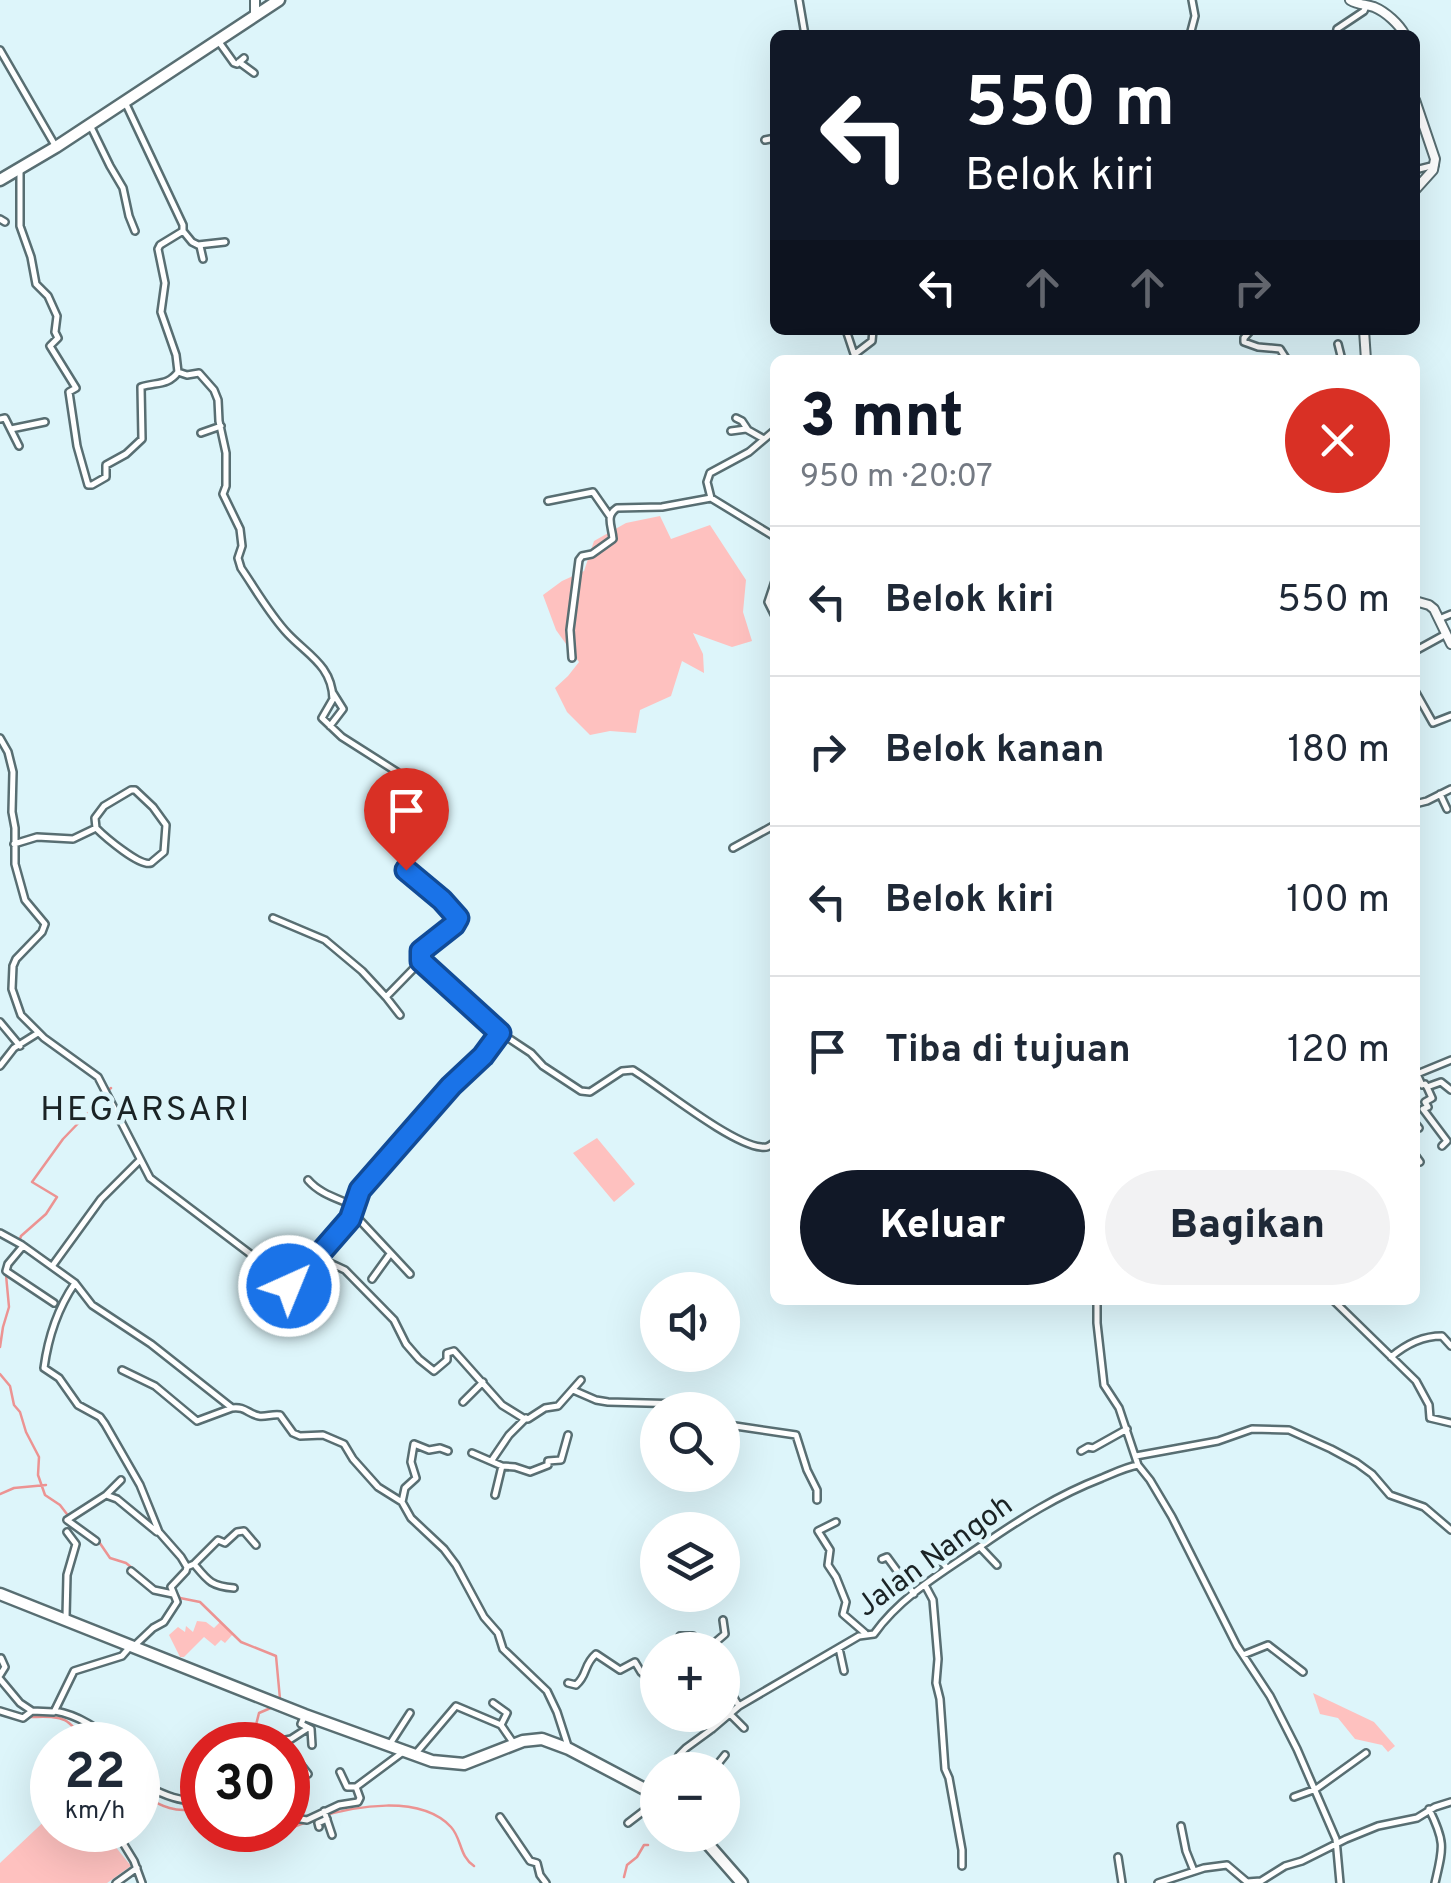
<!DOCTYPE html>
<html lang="id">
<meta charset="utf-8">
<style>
:root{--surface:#fff;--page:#f2f2f3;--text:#1f2937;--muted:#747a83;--line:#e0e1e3;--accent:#111827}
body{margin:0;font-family:Overpass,sans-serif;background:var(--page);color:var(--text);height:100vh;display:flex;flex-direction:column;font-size:38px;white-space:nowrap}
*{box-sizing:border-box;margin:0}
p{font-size:32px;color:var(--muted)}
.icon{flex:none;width:55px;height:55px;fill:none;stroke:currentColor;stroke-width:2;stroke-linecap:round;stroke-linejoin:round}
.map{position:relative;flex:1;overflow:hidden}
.details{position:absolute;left:770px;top:355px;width:650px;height:950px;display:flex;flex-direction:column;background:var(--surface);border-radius:15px;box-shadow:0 10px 40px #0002}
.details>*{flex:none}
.guide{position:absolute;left:770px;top:30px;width:650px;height:305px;border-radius:15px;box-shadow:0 10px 40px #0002;background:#111827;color:#fff;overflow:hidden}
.buttons{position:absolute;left:640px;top:1272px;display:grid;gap:20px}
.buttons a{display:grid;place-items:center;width:100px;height:100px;border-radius:50%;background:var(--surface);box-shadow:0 10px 40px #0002;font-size:50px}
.speed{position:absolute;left:30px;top:1722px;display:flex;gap:20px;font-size:50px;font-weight:700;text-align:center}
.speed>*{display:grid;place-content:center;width:130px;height:130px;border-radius:50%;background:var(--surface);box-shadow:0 10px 40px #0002;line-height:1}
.speed small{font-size:25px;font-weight:400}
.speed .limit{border:15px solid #d22;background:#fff;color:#111}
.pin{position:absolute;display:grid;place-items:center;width:85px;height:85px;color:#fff;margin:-102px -42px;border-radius:50% 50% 50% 0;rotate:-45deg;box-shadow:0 0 10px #0007}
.pin .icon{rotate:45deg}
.me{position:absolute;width:110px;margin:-55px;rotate:44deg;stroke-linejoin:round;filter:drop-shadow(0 0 8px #0008)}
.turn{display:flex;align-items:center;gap:35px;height:210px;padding:0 30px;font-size:45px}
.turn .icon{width:130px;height:130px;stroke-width:2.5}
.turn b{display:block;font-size:70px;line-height:85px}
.lanes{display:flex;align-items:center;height:95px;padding:0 30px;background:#0003;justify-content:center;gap:50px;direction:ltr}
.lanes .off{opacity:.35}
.round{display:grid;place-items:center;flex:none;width:105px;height:105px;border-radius:52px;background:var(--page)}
.summary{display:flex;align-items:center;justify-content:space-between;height:170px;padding:0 30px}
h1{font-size:60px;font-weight:800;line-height:75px;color:var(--accent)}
.action{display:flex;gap:20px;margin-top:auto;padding:20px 30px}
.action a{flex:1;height:115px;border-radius:60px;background:var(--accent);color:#fff;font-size:40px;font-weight:800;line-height:115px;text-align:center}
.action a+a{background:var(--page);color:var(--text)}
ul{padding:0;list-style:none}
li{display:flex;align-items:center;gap:30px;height:150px;padding:0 30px;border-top:2px solid var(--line)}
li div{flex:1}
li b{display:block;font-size:38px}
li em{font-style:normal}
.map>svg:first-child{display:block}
.green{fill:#fec1bf}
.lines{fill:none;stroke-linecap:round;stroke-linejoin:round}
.stream{stroke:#ec9392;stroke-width:2.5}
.minor-casing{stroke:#586e72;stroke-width:10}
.tertiary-casing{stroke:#586e72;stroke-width:12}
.primary-casing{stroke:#586e72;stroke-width:15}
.minor{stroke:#fff;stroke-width:5}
.tertiary{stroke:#fff;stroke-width:8}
.primary{stroke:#fff;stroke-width:10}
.route-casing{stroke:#114b97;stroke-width:25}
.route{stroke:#1a73e8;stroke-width:18}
.labels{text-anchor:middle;stroke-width:9;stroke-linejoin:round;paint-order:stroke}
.street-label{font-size:30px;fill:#1a2325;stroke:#ddf5fa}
.quarter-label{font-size:35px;letter-spacing:2.5px;fill:#1a2325;stroke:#ddf5fa}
</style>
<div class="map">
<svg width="1451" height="1883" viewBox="0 0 1451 1883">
<rect width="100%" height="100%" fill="#ddf5fa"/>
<path class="green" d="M660,516l11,23 39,-14 36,55 -3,32 9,29 -20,6 -39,-14 10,21 1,19 -22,-12 -11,35 -31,14 -4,23 -26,-2 -20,4 -23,-23 -12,-24 13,-12 11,-14 -23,-32 -13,-35 19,-14 22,-10 10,-30 32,-18z
M597,1138l38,46 -21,18 -41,-49z
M197,1621l9,1 8,6 6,-6 13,12 -8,9 -4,-3 -6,6 -11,-9 -20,20h-4l-11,-22 9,-8 7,5 1,-6 7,6z
M1313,1693l61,29 21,24 -7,6 -6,-7 -27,-6 -17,-21 -18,-4z
M52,1814v16h50l29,36 -24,17h-107v-20z"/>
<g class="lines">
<path class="stream" d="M19,1242l2,-6 25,-22 11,-17 -25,-15 31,-43 26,-27 11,-15 11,-9
M0,1347l3,-20 6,-20 -3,-32
M0,1374l10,12 4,19 6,7 6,20 13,25 -1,18 7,20 15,10 13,17 22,14 15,22 16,5 32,26
M0,1494l14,-6 32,-3
M166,1590l10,2 4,6 20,4 41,40 35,14 4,43
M26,1717c36,0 40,-4 61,28
M251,1745l8,-32 14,-6
M138,1793c23,13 38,22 64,14
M316,1818c38,-12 104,-24 135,9 11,12 8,29 23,39
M288,1829l16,-6
M257,1830l7,3 20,-3
M624,1877l3,-12 10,-8 7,-12h4"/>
<defs>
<path id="minor" d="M799,0l6,35
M1190,35l5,-19 -3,-16
M1336,35l1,-6 27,-18 2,-5
M219,42l15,21 3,1 7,-6
M0,50l56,97
M239,62l15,11
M125,102l58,123v6l-23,14 -2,4 7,34 -4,29 15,43 2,17 9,3 12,-2 15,17 4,10 1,21 7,32v33l-3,8 17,35 2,17 -4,12 3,10c15,22 29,47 47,66 20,21 44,32 45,65l-11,19 20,19 55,35 25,28 -20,19c0,15 -3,36 3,49 4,11 42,35 53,50l-4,7 -33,26v10l80,72 30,20 12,13 38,25 9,1 32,-21 11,-1c29,18 98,74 128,77 7,1 8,-1 14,-5
M90,125l20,41 13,22 6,28 6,15
M765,140l10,-2
M1415,170l20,-5
M20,171v55l11,31 5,27 12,12 9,20 -2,16 3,6 -8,8 26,42 -7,4 8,54 11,39h4l14,-8v-12l20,-11 16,-15 -1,-52c15,-5 27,-1 37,-15
M0,219l5,3
M183,231l9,11 6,3 27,-3
M200,246l3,13
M846,330l10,30
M1251,330l-7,8v4l14,5 22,2 7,11
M1338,344l4,16
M855,354l17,-13 1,-11
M736,418l6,3 6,9 16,9
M0,419l5,-1 14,28
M11,429l34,-7
M775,430l-26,22 -39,21 -3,9 4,16 64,39
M731,431l15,-2
M201,433l20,-7
M548,501l45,-9 16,23
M775,581l-7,21 7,14
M1439,619l12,-5
M1415,651l31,-17
M572,658l-2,-28 9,-70 3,-4 10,-2 21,-15c-1,-13 -8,-23 4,-31l45,-1 49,-9
M1415,691l18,32 18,-7
M330,726l13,-17 -10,-16
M0,738l8,14 5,20 -1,40 3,16v36l10,36 20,24 -3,8 -26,27 -3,7 -1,23 9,26 23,23 54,39 52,101 99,75 37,32 10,-4 54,-62 10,-29 91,-104 32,-30 18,-23
M1440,794l7,15
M1415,804l12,-3 24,-12
M14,844l23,-7 36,2 23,-11c9,9 44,39 55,35 1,-1 13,-11 13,-11l2,-27 -13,-18 -18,-17h-4l-27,16 -9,12 1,10
M733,848l42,-23
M273,918l52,22 37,31 24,26 35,-36
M386,997l14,18
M0,1022l20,24
M0,1066l14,-18 24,-15
M1417,1074l5,11 3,-1 2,3 14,-5 10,8
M1417,1074l34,-14
M1427,1087l5,11 -7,4 3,5 -5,2 24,32 -5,5
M1415,1123l4,5
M1415,1155l5,7
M308,1180c12,14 29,18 46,26
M354,1214l56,60
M0,1233l22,12 53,38
M23,1246l-15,18 -2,7 48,32
M317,1257l28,13 49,50 12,24 13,15 15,12 13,-11v-7l7,-2 48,54 21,13 5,1 17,-11 13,-2 23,-26
M53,1265l48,-66 39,-39
M372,1279l18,-25
M291,1284l22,20
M1097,1300v23l7,62 15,23 19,57 12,15 22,37 65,129 33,50 27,53 39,90 4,44
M1333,1300l83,81 13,24 1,13 21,5
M1391,1357c14,-12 32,-21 51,-21l9,10
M122,1370l33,16 42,35 35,-13
M573,1390l23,10 12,2 76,2 11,6
M463,1402l20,-20
M722,1424l74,11 11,35 10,20v10
M1081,1451l7,-4 5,1 34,-19
M472,1453l30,13 -7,29
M1136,1456l82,-15 34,-12 37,1 42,19 26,14 15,11 18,21 34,12 27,23
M492,1460l17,-25 17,-17
M502,1466l13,1 15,5 18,-7v-4l13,-1 7,-25
M106,1495l15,-15
M402,1502l3,-14 11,-10 -5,-16 3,-18 15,6 11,-2 8,3
M836,1522l-18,9 12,19 -2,15 8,12 10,25 -3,12 22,19
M96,1541l-29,-21 39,-25 11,4 40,33
M980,1547l17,18
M882,1559l5,-2 27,37
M934,1561l8,1 5,6
M194,1564c14,17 17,22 40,24
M187,1567l7,-3 24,-24 7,3 12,-11 7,-1 12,14
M131,1571l23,19 19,4
M925,1585l8,15 5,59 -2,24 4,16 5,70 4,9 13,72v16
M66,1617l1,-42 9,-31 -9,-12
M680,1636h13l8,11 10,-1 3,4
M711,1646l14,-12 -2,-14
M133,1647l20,-19 11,-6 13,-20 -6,-15 15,-16 1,-4 -6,-10 -22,-25 -19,-47 -35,-61 -5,-7 -22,-12 -19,-27 -15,-10c4,-30 14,-60 31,-85l17,22 59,39 81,64c13,-2 16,6 27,8 7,1 13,-2 21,-1l13,18 7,3 23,-1 21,9 9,15 25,28 24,15 9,16 33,31 12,16 28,52 14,16 5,16 44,42 10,21 11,34
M839,1648l5,23
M1243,1655l25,-10 35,27
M722,1666l6,22 11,18
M0,1675l5,-8 -4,-9
M0,1679l20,24 12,8
M568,1683l8,2c12,-10 7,-20 20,-31l24,16 15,-8 6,10 17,15
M493,1703l14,10 -6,12 13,19
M0,1711l23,7 9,-7 22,1 20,-41 48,-15 7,-8
M55,1711c23,4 45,18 61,34
M730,1714l14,14
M697,1715l15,14
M304,1717l-3,7 10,5 1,16
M281,1741l10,-2 17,-11
M286,1741l2,7 20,26
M390,1744l20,-31
M417,1752l39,-46 45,19
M672,1770l7,-15 7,-7 26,-19 27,-23 120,-70 15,-2c27,-38 69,-62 107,-88 39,-27 77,-51 121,-68 12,-5 24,-11 36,-13
M713,1770l12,-15
M138,1782c19,9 43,23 64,17
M356,1787l47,-35
M1294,1797l22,-8 50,-36
M1429,1809c17,34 14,39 6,74
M324,1811l8,24
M288,1817l19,3 32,-15 19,-3 2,-4 -4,-11h-9l-7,-15
M500,1817l30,44 7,2 3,12 6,8
M628,1823l30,-23
M1181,1826l5,25 8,20
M319,1827l-1,-4 9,-4
M115,1830l19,31 8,22
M1118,1857l4,26
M116,1883l21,-15
M1158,1883l46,-15 23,-3 20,17 14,-1 24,-15 17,-5 44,-22 32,-13 39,-8 18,-11 16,-5"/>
<path id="tertiary" d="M1350,0c8,5 15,4 24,7 12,5 25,17 31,28
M255,14v-14
M1415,100l20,59 -2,11 -18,20
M1364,330l2,30
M1415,601l14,4 5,4 17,35"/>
<path id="primary" d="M0,180l56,-33 223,-147
M0,1594l305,121 127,46 32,3 59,-23 19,-2 27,10 89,47
M700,1835l42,48"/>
</defs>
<use href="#minor" class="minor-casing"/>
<use href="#tertiary" class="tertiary-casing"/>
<use href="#primary" class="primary-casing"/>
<use href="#minor" class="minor"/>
<use href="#tertiary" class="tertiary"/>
<use href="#primary" class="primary"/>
</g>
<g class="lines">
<defs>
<path id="route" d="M289,1286l7,-5 54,-62 10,-29 91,-104 32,-30 17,-23 -79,-72v-10l33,-26 4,-7 -16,-18 -36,-30"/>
</defs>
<use href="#route" class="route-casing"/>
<use href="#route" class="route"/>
</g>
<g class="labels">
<g class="street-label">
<text transform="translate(934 1555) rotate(-36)" y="10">Jalan Nangoh</text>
</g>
<g class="quarter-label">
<text x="146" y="1120">HEGARSARI</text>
</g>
</g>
</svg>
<div class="buttons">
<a><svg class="icon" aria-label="sound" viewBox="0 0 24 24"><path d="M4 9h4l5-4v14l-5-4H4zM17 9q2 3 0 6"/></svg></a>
<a><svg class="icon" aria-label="search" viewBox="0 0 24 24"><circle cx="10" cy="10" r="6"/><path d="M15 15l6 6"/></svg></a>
<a><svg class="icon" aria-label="layers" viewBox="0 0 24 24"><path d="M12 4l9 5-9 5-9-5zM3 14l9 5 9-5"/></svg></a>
<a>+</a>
<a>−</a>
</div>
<div class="speed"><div>22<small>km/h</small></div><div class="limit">30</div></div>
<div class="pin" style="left:406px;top:870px;background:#d93025"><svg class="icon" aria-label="arrive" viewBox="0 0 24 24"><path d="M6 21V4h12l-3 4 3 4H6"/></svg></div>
<svg class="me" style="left:289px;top:1286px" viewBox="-20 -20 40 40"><circle r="17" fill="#1a73e8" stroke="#fff" stroke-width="3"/><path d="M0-11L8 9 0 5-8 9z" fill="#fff"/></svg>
<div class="guide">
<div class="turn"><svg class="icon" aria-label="left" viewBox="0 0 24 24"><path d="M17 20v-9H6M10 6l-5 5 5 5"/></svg><div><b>550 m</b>Belok kiri</div></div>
<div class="lanes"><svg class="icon" aria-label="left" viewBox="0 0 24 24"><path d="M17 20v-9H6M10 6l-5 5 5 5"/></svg><svg class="icon off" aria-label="ahead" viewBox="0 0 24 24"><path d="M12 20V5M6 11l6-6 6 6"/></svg><svg class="icon off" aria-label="ahead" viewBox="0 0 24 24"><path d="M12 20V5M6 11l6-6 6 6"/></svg><svg class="icon off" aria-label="right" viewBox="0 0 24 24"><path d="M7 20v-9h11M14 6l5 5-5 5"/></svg></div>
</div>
<section class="details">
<div class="summary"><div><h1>3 mnt</h1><p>950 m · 20:07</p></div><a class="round" style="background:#d93025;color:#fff"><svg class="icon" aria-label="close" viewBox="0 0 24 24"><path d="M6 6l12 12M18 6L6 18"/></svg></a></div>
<ul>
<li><svg class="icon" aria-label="left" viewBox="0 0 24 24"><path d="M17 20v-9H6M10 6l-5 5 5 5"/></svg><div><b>Belok kiri</b></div><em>550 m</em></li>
<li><svg class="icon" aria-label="right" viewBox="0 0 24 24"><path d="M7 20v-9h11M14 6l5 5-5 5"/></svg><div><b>Belok kanan</b></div><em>180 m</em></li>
<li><svg class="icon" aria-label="left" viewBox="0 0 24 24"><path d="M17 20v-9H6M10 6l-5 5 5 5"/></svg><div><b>Belok kiri</b></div><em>100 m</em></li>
<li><svg class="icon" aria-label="arrive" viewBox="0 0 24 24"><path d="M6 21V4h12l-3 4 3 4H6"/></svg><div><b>Tiba di tujuan</b></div><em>120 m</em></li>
</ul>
<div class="action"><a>Keluar</a><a>Bagikan</a></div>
</section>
</div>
